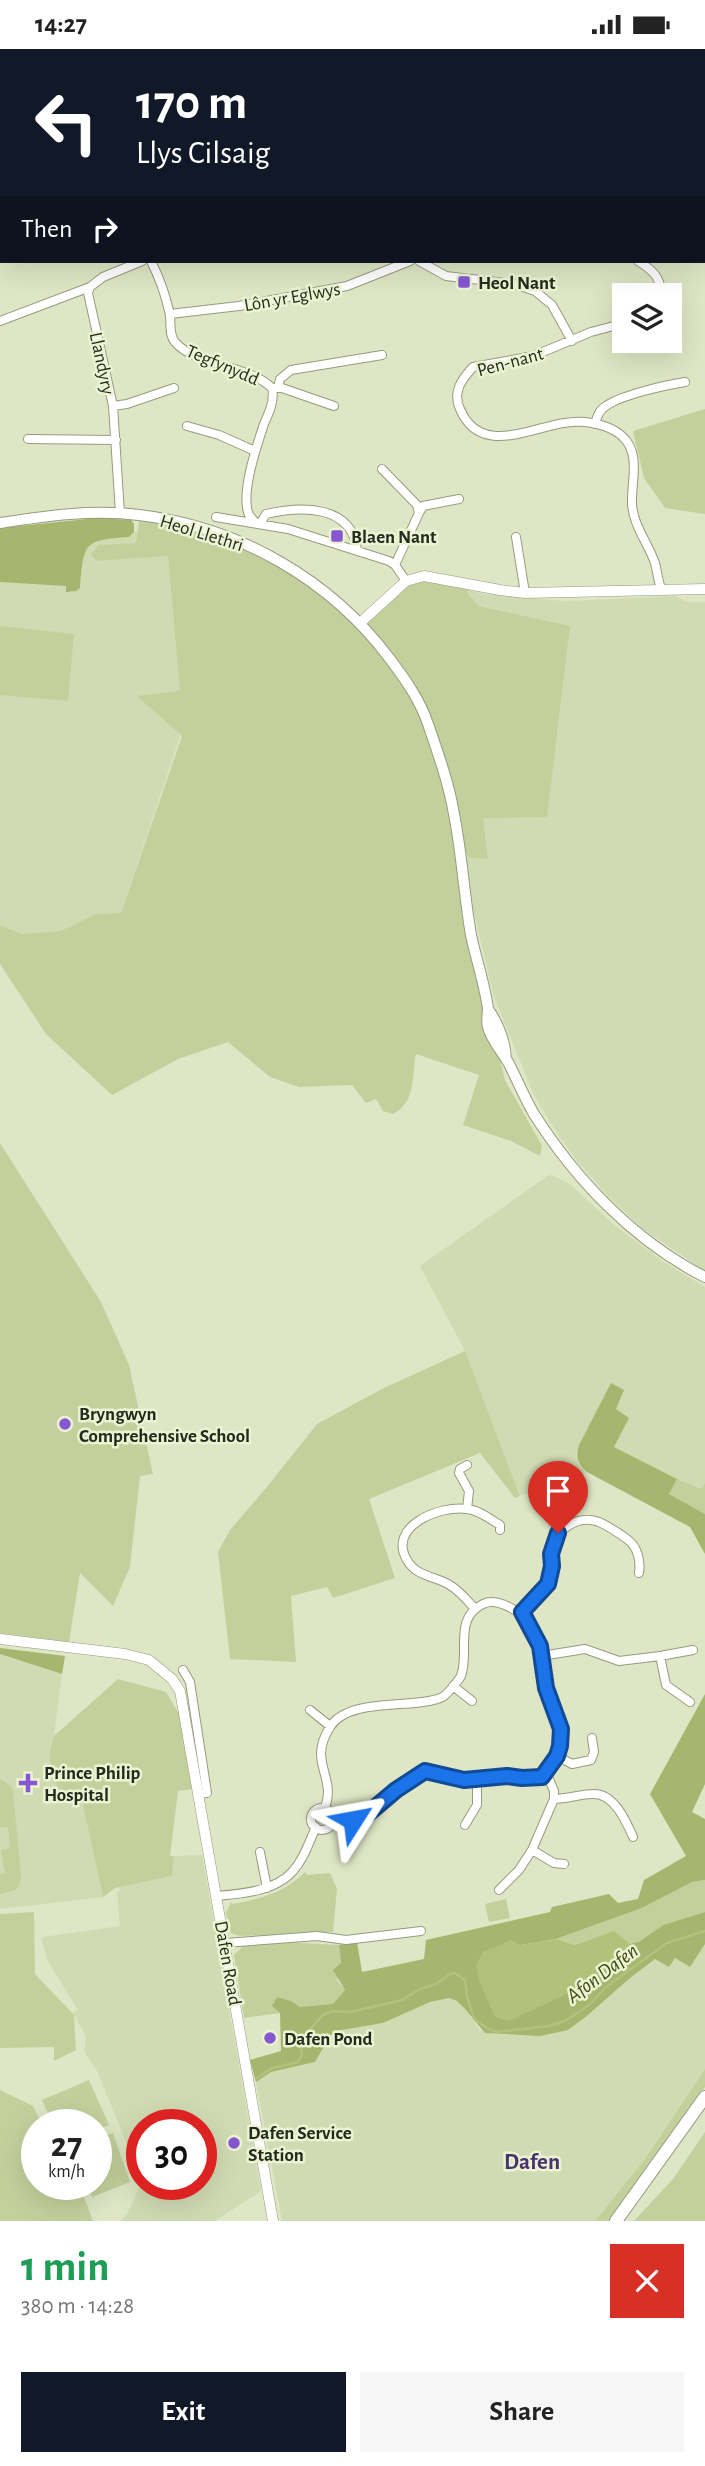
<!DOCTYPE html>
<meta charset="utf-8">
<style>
:root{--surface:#fff;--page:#f6f6f6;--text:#222;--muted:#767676;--accent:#111827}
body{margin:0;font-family:"Alegreya Sans",sans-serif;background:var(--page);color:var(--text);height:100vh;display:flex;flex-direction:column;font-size:26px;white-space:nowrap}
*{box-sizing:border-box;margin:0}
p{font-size:23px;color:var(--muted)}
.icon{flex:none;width:38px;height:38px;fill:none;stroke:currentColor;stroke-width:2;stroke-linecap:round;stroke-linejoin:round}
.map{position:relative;height:2172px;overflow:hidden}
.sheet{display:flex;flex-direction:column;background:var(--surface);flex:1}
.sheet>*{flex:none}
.top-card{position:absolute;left:0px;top:0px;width:705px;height:214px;box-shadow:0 7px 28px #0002;background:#111827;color:#fff;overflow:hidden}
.tools{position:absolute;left:612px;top:234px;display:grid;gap:14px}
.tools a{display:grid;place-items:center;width:70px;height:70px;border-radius:0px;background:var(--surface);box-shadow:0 7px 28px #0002;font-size:35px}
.speed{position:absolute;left:21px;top:2060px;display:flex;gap:14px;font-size:35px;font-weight:700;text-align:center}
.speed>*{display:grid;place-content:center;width:91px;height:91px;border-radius:50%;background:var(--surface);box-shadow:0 7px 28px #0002;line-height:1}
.speed small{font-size:18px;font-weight:400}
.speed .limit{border:10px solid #d22;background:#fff;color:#111}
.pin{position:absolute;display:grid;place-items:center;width:60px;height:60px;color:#fff;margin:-72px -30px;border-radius:50% 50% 50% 0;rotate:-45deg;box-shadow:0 0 7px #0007}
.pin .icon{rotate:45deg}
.me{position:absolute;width:77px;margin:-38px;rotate:56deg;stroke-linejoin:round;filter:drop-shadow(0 0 5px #0008)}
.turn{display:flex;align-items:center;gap:24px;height:147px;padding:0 21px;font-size:32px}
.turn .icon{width:91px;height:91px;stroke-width:2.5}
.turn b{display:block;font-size:49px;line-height:60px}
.then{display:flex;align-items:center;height:66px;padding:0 21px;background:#0003;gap:14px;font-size:26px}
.round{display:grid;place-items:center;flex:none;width:74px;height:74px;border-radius:0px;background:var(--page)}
.overview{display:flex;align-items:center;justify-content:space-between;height:119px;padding:0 21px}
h1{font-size:42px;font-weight:600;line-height:52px;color:#1e9e55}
.cta{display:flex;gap:14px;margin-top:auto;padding:14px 21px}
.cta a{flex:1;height:80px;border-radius:0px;background:var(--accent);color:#fff;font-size:28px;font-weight:600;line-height:80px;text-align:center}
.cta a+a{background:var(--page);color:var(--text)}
.status{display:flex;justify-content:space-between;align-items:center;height:49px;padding:0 35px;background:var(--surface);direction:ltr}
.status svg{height:19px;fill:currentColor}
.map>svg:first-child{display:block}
.built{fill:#d1dbb3;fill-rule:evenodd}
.green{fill:#c4d09c}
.forest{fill:#a7b66e}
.water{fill:#b3c27a}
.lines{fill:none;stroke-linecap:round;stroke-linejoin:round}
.stream{stroke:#b3c27a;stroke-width:2.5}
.minor-casing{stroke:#959c7e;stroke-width:10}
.tertiary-casing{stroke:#959c7e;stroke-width:11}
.secondary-casing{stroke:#959c7e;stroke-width:12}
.trunk-casing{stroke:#959c7e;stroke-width:14}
.minor{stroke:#fff;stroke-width:8}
.tertiary{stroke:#fff;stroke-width:10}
.secondary{stroke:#fff;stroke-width:10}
.trunk{stroke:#fff;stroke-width:12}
.route-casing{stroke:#114b97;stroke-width:18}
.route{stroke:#1a73e8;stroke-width:12}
.poi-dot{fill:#8657d1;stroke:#ebf3d2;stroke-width:2.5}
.labels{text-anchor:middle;stroke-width:5;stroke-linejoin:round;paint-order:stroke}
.poi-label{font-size:19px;font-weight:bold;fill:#26291d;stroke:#ebf3d2;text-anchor:start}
.street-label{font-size:19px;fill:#26291d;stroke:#ebf3d2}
.water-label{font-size:21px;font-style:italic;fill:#404913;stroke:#ebf3d2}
.quarter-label{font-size:23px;font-weight:bold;fill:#49336f;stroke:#ebf3d2}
</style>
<div class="status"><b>14:27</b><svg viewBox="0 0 49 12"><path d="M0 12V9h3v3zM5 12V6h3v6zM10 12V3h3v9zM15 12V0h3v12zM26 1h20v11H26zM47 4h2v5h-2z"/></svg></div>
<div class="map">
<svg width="705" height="2172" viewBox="0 0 705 2172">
<rect width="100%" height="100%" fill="#dee6c5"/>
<path class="built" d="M66,472h19l49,10 36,5 22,165 -86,256 -93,-26 -13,-6v-395z
M448,536l37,9 80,7 111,-5 11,6h18v669l-62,-42 -32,-30 -34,-38 -24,-34 -19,-32 -40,-98 -21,-87 -15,-112z
M552,1126l18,9 44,41 50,37 41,25v227l-29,-35 -62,-32 -35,-2 -3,10 3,8 8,9 -67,24 -55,-145 -45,-85 127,-90z
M0,1605l62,20 -8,62 -4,10 4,30 26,16 23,105 -103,12z
M202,1806l59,336 -46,30h-95l7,-7 14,-30 -3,-13 -41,-100 -13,-20 2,-14 -13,-25 5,-2 -31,-50 -5,-19 1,-4 77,-11 -3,-34 3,-1 -1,-4 53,-11 2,-20zM142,2076h59v59h-59z
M705,1895v125l-60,90 -50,62h-313l-26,-139 15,-10 44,-10 15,-27 6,-4 47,-8 47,-21 19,-4 8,3 8,8 15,21h87l21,-15 42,-37 25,-19 20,-1 15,9z"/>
<path class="green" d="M705,360v105l-40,-6 -21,-30 -11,-47z
M140,466l43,7 101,41 76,60 46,-42 18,-5 43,8 1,10 10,12 92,20 -23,191 -64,1 5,41 -19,-2 -5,-7 -7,-29 31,188 17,71 37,66 -2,10 -29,-15 -48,-16 16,-50 -63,-21c-5,23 1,47 -23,60l-10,-3 -7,-12 -10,4 -14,-18 -53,2 -29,-10 -42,-35 -50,17 -66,36 -66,-61 -46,-70v-39l22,9 39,-3 35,-17 25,-1 61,-177 -45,-40 43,-5 -12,-135 -72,5 -5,-7 8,-9 37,-2z
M0,577l74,8 -6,67 -68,-6z
M0,1094l101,159 28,63 24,109 -13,2 -10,91 -17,39 -33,-33 -11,69 -69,-9z
M465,1302l55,145 -5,2 -35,-45 -111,46 26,79 -62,20 -6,-11 -36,9 5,66 -66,-3 -12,-107 12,-22 36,-42 51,-64 67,-36z
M677,1430l24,10 4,-6v31l-36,-20z
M118,1630l48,13 13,22 13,75 -14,2 -8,65h4l-2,20 -57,12 -12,9 -23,-105 -21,-1c-7,-20 -14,-33 -5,-55z
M0,1730l11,7 2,5 8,83 -1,9 -4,7 -16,4v-20l5,-1 -4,-23 9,-2 -2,-21 -8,1z
M305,1823l2,3 23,-2 7,16 -4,43 -93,4 -9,-3 -5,-20 5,-11 1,2c29,-5 52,-11 73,-32z
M705,1831v32l-42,13 -24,18 -9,1 -16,-12 -39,13 -19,-6 86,-31 50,-26z
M506,1850l4,19 -21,4 -4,-18z
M34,1863l1,62 39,41 2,35 -22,11v-14l-54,1v-134z
M281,1893l58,3 2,18 -4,17 8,10 -11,14 -34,3 -9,-6 -11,12 -36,5 -10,-63 10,-10z
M705,2020v18l-96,134h-14l50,-62z
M89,2031l20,45 -13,5v-5l-43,-1 -11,-24z
M0,2041l33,16 9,18 -5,1v59h42l14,37h-93z
M705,2083v89h-71l39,-42z
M113,2084l17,49 -38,15 -5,-13h9v-46z"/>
<path class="forest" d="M97,469l34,2 3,4v8l-5,5c-46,3 -45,6 -49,51l-4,3 -10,1v-6l-66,-4v-54z
M611,1334l13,7 -8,19 13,9 -15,29 63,32 -8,15 36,20v40l-15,-27 -103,-55c-9,-9 -12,-14 -8,-27z
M0,1599l65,8 -3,18 -62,-20z
M705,1645v90l-13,28 13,7v61l-13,2 -50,26 -86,31 -35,6 67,39 42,-40 9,-2 24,-17 42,-13v32l-15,23 -15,-9 -6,9 -14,-8 -25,19 -42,37 -20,15 -28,6 -55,-3 -20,-24 -8,-8 -8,-3 -19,4 -47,21 -47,8 -6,5 -15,26 -44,10 -15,10 -6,-22 31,-9 -1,-38 -8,-7 5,-9 14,4 9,6 33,-3 12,-14 -12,-20 8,-7 -2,-18 18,-3 5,30 62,-13 2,-19 124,-28 2,-5 57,-13 9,9 20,-4 6,-19 42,-24 -36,-62z"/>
<path class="water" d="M614,1882l16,13 -42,40 -79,37 -14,-4 -16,-37 -3,-15 7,-13 28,-12 10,5 35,-6 19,6z"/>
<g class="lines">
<path class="stream" d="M465,1931l2,16 7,23 13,9 10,4 52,-6 16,-5 24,-16 17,-18 61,-44 38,-12
M257,2029l15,-10 26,-6 4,-7 -1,-6 3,-13 19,-21 9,-4 18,1 52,-12 18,-11 16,-5 14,-10 5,-1 10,7"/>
<defs>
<path id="minor" d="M271,0l1,2
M14,2l3,-2
M476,2l1,-2
M613,2l1,-2
M687,2v-2
M0,17l2,-2
M0,107h2
M0,196l2,-1
M151,212c8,16 14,32 18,50 3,11 -1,23 6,31 20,24 74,23 97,46 3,12 -3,25 -8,36 -7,21 -24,70 -15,91 1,1 6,7 7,8
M419,212l27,15 68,8 21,7 17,14 20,36
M638,212c13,8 25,17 22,35
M170,265l69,-8 108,-20 63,-25
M0,272l90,-34
M625,274l-34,9 -58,24 -60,11c-11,12 -21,25 -13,42 23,55 85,8 125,13 13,1 29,6 38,15 18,17 8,45 9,67 1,21 16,39 23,59 2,8 3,17 6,26
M274,339h8l52,18
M278,339l2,-9 11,-9 91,-15
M113,357l14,-2 47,-16
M595,375c2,-7 4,-14 11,-18 15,-11 60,-21 79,-24
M187,377l32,9 36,16
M28,390l88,1
M382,420l35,36 2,8 -24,52
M120,464l-7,-107 -25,-113 2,-6 13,-10 39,-16
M419,464l4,-7 36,-7
M216,468l72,12 101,32 6,4 11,16
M260,475l6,-10c34,-8 86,-10 91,36
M516,488l9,56
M467,1460l2,-18 -10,-18 1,-4 7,-4
M475,1560c-8,-9 -16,-19 -27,-25 -15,-8 -32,-8 -41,-24 -20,-34 33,-55 60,-51 12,1 23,10 33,16v5
M522,1563c8,-8 20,-17 26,-28 6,-10 2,-21 3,-31 2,-23 27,-39 48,-31 7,3 21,12 28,17 10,7 14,21 12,34
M541,1607l44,-7 34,12 41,-5 6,29 24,17
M660,1607l33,-6
M183,1621l7,12 17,111 -8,1
M453,1637l19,15
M310,1661l20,16
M557,1707l15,8 19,-4 3,-8 -2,-14
M554,1750l-22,51 22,13 10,1
M325,1759c12,-32 -18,-45 5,-81 17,-27 71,-20 99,-26 5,-1 11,-2 15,-5 5,-4 14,-15 17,-20 9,-24 -8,-58 22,-72 8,-4 18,-1 26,3 34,15 29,51 37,82 5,19 17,35 14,56 -1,12 -11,22 -17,32
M311 1770a11 11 0 1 1 22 0a11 11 0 1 1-22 0Z
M333,1770c28,8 43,-15 63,-29 9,-7 19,-13 29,-19l39,9 43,-4 42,3 5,12v8c14,0 26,-5 39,-5 21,-1 33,27 40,43
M465,1776l12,-20v-25
M260,1803l7,36
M499,1841l20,-20 13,-20
M217,1847c25,-2 59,-5 76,-25 11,-12 16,-29 23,-44
M225,1894l92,-7 29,4 75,-9"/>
<path id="tertiary" d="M360,574l46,-42 18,-5 76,14 25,3 180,-4
M0,1590l125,15 24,6 23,19 8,12 93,530"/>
<path id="secondary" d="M0,474c45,-7 93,-14 139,-8 100,12 191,64 251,144 15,20 30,41 38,65 10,29 21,60 26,90 8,40 10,81 17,121 5,24 14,50 17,74 0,6 -2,12 0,18 3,13 13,23 20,35 9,17 16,35 26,52 42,66 100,127 171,163
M488,960c11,16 17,31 18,50"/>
<path id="trunk" d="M616,2172l89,-124"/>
</defs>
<use href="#minor" class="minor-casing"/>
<use href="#tertiary" class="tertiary-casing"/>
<use href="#secondary" class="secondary-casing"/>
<use href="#trunk" class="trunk-casing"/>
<use href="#minor" class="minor"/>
<use href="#tertiary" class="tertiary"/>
<use href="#secondary" class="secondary"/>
<use href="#trunk" class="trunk"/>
</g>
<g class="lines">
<defs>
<path id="route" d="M353,1771l11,-3 32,-27 29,-19 39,9 43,-4 15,2 20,-1 15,-21 3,-10 1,-17 -15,-41 -6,-42 -18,-34 26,-28 4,-18 -1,-12 7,-21"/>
</defs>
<use href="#route" class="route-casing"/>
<use href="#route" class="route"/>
</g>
<g class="poi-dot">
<rect x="457" y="226" width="14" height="14" rx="3.5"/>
<rect x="330" y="480" width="14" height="14" rx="3.5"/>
<circle cx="65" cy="1375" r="7"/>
<path d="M24.5 1723.5h7v7h7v7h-7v7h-7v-7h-7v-7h7z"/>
<circle cx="270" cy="1989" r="7"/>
<circle cx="234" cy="2094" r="7"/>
</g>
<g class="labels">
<g class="poi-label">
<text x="478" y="240">Heol Nant</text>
<text x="351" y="494">Blaen Nant</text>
<text x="79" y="1371">Bryngwyn<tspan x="79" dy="22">Comprehensive School</tspan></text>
<text x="44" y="1730">Prince Philip<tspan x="44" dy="22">Hospital</tspan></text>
<text x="284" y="1996">Dafen Pond</text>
<text x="248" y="2090">Dafen Service<tspan x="248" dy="22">Station</tspan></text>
</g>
<g class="street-label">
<text transform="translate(292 247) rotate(-10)" y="7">Lôn yr Eglwys</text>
<text transform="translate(510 312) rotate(-15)" y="7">Pen-nant</text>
<text transform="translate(103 314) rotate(78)" y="7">Llandyry</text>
<text transform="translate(223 315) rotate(23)" y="7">Tegfynydd</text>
<text transform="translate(202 483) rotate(17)" y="7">Heol Llethri</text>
<text transform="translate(229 1914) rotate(80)" y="7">Dafen Road</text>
</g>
<g class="water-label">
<text transform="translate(602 1924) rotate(-37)" y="7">Afon Dafen</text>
</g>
<g class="quarter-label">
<text x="532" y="2120">Dafen</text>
</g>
</g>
</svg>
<div class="tools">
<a><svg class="icon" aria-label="layers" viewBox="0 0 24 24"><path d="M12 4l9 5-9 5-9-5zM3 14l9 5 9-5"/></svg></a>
</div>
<div class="speed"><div>27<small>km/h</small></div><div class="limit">30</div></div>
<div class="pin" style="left:558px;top:1484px;background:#d93025"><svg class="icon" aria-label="arrive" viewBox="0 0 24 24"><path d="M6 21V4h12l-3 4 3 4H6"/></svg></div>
<svg class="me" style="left:353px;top:1771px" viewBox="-20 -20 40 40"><path d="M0-17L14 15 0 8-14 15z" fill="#1a73e8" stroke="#fff" stroke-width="4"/></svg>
<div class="top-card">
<div class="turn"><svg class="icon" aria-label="left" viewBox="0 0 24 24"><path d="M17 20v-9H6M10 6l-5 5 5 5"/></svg><div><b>170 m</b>Llys Cilsaig</div></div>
<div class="then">Then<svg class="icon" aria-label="right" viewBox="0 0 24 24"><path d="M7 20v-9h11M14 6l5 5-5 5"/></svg></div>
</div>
</div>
<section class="sheet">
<div class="overview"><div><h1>1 min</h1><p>380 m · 14:28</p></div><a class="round" style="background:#d93025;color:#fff"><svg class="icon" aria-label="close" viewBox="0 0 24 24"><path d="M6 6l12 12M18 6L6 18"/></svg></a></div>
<div class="cta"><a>Exit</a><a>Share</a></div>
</section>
